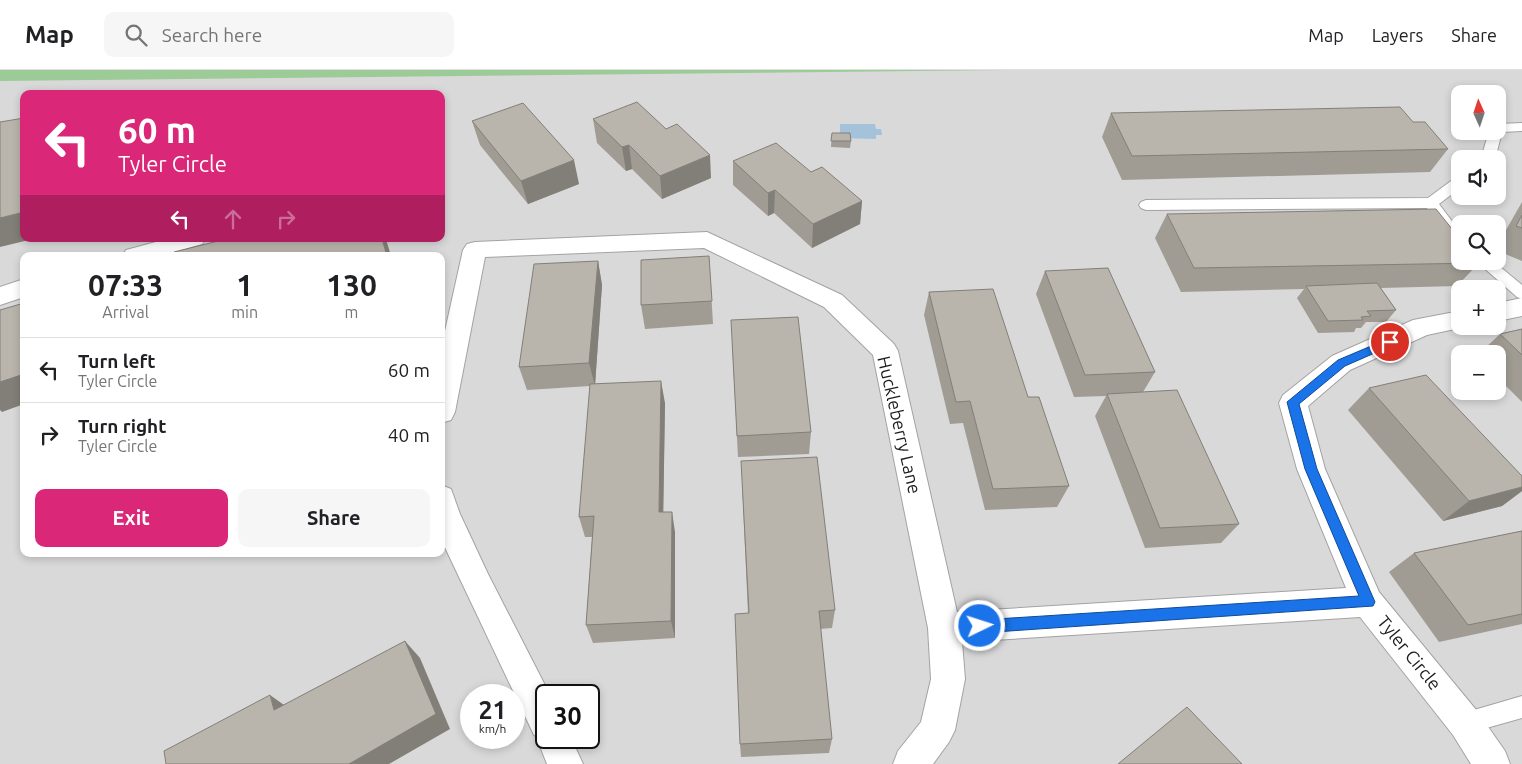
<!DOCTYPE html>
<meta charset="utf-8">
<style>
:root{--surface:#fff;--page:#f6f6f6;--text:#202124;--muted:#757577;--line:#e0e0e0;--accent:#db2777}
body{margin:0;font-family:Ubuntu,sans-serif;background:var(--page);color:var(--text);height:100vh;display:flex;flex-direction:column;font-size:19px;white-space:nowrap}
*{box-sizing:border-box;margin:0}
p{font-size:16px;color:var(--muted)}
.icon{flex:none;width:28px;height:28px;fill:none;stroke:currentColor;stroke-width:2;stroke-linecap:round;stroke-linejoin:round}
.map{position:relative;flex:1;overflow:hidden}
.side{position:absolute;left:20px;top:182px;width:425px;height:305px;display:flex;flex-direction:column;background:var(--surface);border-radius:10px;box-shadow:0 2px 8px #0003}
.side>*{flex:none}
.hud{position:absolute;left:20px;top:20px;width:425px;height:152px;border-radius:10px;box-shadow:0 2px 8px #0003;background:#db2777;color:#fff;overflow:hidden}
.needle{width:32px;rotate:357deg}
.buttons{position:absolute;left:1451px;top:15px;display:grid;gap:10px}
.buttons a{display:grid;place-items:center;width:55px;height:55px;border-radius:10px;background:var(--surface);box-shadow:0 2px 8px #0003;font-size:25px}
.speed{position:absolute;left:460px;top:614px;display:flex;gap:10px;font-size:25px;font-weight:700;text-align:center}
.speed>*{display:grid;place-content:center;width:65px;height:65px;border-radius:50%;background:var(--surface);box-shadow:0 2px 8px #0003;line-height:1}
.speed small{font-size:12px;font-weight:400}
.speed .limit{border:2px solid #111;border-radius:8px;background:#fff;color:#111}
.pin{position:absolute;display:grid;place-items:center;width:42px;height:42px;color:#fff;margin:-21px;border:2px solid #fff;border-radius:50%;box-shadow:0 1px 5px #0007}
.me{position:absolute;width:55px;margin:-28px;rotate:86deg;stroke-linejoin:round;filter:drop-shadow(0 0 4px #0008)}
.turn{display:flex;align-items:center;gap:18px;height:105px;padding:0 15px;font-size:22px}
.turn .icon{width:65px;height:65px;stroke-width:2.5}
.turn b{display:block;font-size:35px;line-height:42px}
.lanes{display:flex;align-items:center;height:48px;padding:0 15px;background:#0003;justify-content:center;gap:25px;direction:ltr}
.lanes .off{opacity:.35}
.eta{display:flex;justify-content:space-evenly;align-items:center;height:85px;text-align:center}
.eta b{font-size:30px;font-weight:700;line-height:35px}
.button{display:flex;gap:10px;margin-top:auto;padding:10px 15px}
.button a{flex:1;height:58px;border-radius:10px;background:var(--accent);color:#fff;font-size:20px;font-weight:700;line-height:58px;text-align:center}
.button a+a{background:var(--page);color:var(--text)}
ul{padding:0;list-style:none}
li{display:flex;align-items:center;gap:15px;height:65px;padding:0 15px;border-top:1px solid var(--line)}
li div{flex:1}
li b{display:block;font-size:19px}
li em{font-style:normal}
header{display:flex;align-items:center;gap:30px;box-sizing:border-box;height:70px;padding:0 25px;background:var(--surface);border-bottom:1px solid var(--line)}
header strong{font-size:24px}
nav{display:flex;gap:28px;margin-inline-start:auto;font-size:18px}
.search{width:350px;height:45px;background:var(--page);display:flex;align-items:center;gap:12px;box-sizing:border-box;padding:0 18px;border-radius:10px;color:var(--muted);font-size:19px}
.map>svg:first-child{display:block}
.residential{fill:#dad9d9;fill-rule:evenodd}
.forest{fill:#9ccb98}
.water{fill:#a4c2da}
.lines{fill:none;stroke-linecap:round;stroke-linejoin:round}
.service-casing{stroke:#a3a3a3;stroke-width:2}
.minor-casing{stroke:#a3a3a3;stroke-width:2}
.service{fill:#fff;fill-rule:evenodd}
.minor{fill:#fff;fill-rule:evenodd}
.wall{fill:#a09c94}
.shaded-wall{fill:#827f78}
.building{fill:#bab5ac;stroke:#827f78}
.route{fill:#1a73e8;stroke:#114b97}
.labels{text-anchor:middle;stroke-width:4;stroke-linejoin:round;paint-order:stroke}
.street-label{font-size:18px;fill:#1c1c1c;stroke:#fff}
</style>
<header>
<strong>Map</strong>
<div class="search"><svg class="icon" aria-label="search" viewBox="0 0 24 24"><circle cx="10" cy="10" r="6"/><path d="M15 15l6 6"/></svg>Search here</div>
<nav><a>Map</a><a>Layers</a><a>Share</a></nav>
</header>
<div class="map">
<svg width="1522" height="694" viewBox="0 0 1522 694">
<rect width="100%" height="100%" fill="#edece2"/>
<path class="residential" d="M0,0h1522v694h-1522zM24,24h417v145h-417zM1460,24h38v37h-38zM1460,89h38v37h-38zM1460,154h38v37h-38zM24,186h417v298h-417zM1460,219h38v37h-38zM1460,284h38v37h-38zM471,625h43v43h-43zM546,625h43v43h-43z"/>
<path class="forest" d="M0,0h1006l-1006,11z"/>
<path class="water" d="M840,54h35l1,5h5l1,6h-6v4l-36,-1z"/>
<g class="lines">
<defs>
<path id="service" d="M1522,53v8l-20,1 -7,27h-14l8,-28h9v-7z
M1460,107v11l-21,16 21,28v15l-5,-1 -28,-38 -281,2 -5,-2 -2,-3 2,-3 5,-2 282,-2 27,-20z
M1476,191h17l29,24v14l-5,-2z
M1522,626v22l-57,16 -8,-3 -3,-8 3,-8z"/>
<path id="minor" d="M707,162l135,63 52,49 4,7 59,261 389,-24 -49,-119 -18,-66 4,-8 49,-39 81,-36 47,-9v15h9l-42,9 -77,35 -42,36 17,63 54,123 98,119 28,40 5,13h-39l-18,-29 -93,-118 -398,25 3,37 -10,51 -6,12 -16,22h-40l5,-13 23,-29 10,-43 -3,-51 -55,-273 -49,-48 -120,-59 -219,9 -30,155 -4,8 -10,3v-74l22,-99 4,-6 8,-2z
M167,169h39l-4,5 -41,12h-39l4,-6z
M24,209v18l-24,8v-18z
M1522,228v18l-24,5v-18z
M441,415l10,4 9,25 28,60 62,121h-4v43h25l12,26h-36l-11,-28 -2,-1 -93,-196z"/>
</defs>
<use href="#service" class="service-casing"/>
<use href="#minor" class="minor-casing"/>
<use href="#service" class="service"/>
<use href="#minor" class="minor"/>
</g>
<path class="wall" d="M1111,43l302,9 35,27 -18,23 -308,8 -20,-43z
M593,49l118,59 -49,21 -30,-30 -6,2 -29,-28z
M472,51l107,63 -51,20 -48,-59z
M832,63l19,8 -1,7 -19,-1z
M733,91l78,11 51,29 -2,23 -48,24 -38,-35 -6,3 -35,-31z
M1522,132v59l-24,-10v-7z
M1167,144l312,49 -22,23 -76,2 15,22 -10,12h-20l-5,6h-5l-2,4 -36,1 -21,-35 7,-9 -123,3 -26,-54z
M709,186l4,68 -68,5 -4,-24z
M598,191l4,24 -7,99 70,19 -2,109 12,20v106l-82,5 -7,-18 6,-88h-7l-6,-20 11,-131 -63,4 -8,-23z
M1045,201l110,101 -12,20 96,132 -18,19 -76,5 -50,-132 11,-20 -32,1 -38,-103z
M929,222l99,105 41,89 -12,21 -72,3 -22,-87 -13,1 -26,-109z
M1522,259v73l-24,-24v-24h-19l21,-20z
M732,273l79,89 -2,22 -71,3z
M1369,318l153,88v15l-20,15 -59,15 -95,-111z
M742,412l93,128 -3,18 -12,1 12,110 -3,14 -88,4 -1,-13 8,-131z
M1522,461v93l-83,18 -50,-70 25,-19z"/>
<path class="shaded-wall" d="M629,75l3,24 -6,2 -4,-24z
M710,85l1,23 -49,21 -2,-23z
M574,90l5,24 -51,20 -7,-23z
M775,120l-1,23 -6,3v-23z
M862,131l-2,23 -48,24 1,-24z
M24,142v27h9l-33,8v-29z
M382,169h4l5,17h-4z
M598,191l4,24 -7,101 -6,-23z
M24,304v30l-22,8 -2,-2v-28z
M661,311l4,22 -2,129 -4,-20z
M1522,417v4l-20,15 -59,15 26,-20z
M672,442l3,20v106l-4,-17z
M405,571l15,17 30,71 -61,35h-40z
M270,625l21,15h-17z"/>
<path class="building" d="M637,32l29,27 11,-5 33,31 -50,21 -31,-31 -7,2 -29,-28z
M523,33l51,57 -53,21 -49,-60z
M1400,37l13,15h12l23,27 -316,7 -21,-43z
M24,48v94l-24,6v-96z
M832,63h18l1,8h-20z
M776,73l35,29 11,-5 40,34 -49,23 -38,-34 -7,3 -35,-32z
M1436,139l24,30v22h18l1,2 -285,5 -27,-54z
M1522,145v13l-6,-2z
M226,169h156l5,17h-213v-4z
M709,186l3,45 -71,4v-45z
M598,191l-9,102 -70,4 15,-103z
M1108,198l47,104 -70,3 -40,-104z
M1377,213l19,27 -29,1 4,5 -10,1 2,3 -35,1 -22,-35z
M993,219l35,108h11l30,89 -76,3 -23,-88 -14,1 -27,-110z
M24,233v71l-24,8v-72z
M798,247l13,115 -74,4 -6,-116z
M1522,259v26l-22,-21z
M1426,305l96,101v11l-53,14 -100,-113z
M661,311l-2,131h13l-1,109 -85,4 8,-109 -15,1 11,-133z
M1177,320l62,134 -79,4 -53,-134z
M817,387l18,153 -16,1 13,128 -92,5 -5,-130 14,-1 -8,-152z
M1522,461v83l-54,11 -54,-72z
M405,571l31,73 -87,50h-183l-2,-13 106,-56 4,15z
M1187,637l55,57h-124z"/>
<path class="route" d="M1390,268l3,1 2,3 -2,3 -48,21 -46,38 18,65 58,133 -2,4 -393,27 -5,-2 -2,-5 2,-4 5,-2 379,-24 -54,-127 -18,-67 51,-42z"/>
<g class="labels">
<g class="street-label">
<text transform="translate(899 355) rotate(77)" y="6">Huckleberry Lane</text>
<text transform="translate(1409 583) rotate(51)" y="6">Tyler Circle</text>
</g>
</g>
</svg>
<div class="buttons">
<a><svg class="needle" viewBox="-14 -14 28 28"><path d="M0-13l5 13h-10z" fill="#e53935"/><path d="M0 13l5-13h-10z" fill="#757577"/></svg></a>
<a><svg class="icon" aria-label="sound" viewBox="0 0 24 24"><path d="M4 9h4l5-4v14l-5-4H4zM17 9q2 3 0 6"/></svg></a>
<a><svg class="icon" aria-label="search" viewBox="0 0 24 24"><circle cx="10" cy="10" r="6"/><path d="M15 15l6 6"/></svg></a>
<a>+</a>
<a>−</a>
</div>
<div class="speed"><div>21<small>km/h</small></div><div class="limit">30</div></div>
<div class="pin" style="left:1390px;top:272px;background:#d93025"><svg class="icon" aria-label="arrive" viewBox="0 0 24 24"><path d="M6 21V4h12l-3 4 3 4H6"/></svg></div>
<svg class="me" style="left:980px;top:556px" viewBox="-20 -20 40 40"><circle r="17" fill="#1a73e8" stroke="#fff" stroke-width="3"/><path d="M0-11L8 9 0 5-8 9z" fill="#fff"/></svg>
<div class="hud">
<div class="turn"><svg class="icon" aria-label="left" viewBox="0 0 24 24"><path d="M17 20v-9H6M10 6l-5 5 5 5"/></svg><div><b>60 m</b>Tyler Circle</div></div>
<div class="lanes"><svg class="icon" aria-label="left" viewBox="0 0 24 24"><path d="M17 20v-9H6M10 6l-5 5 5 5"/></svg><svg class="icon off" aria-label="ahead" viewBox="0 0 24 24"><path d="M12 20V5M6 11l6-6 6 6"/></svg><svg class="icon off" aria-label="right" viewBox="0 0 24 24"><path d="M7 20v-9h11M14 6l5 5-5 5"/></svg></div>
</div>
<section class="side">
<div class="eta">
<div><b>07:33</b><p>Arrival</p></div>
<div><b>1</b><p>min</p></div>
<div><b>130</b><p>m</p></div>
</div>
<ul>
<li><svg class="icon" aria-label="left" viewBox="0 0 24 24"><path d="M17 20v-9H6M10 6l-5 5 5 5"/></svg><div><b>Turn left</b><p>Tyler Circle</p></div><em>60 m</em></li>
<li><svg class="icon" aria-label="right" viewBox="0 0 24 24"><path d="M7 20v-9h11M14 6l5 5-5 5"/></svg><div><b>Turn right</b><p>Tyler Circle</p></div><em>40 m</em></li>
</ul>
<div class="button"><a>Exit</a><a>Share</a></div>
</section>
</div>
